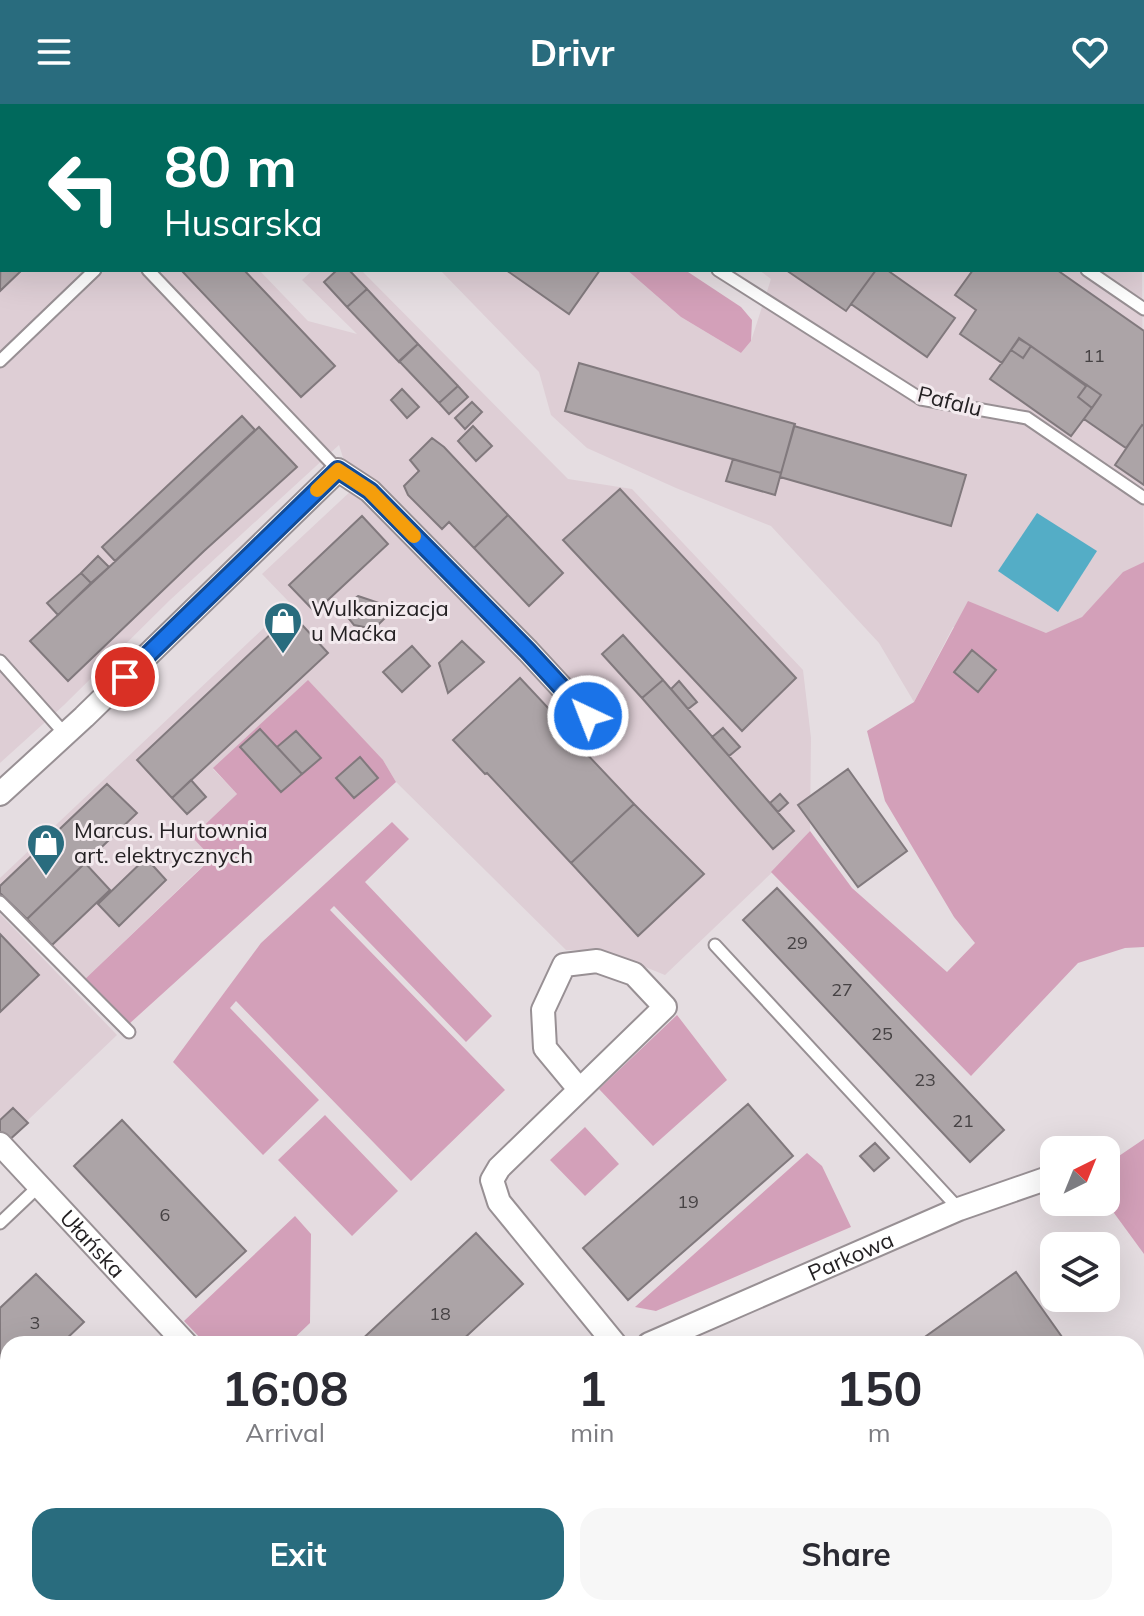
<!DOCTYPE html>
<meta charset="utf-8">
<style>
:root{--surface:#fff;--page:#f7f7f7;--text:#2b2b33;--muted:#7c7c81;--accent:#296c7e}
body{margin:0;font-family:Mulish,sans-serif;background:var(--page);color:var(--text);height:100vh;display:flex;flex-direction:column;font-size:30px;white-space:nowrap}
*{box-sizing:border-box;margin:0}
p{font-size:26px;color:var(--muted)}
.icon{flex:none;width:44px;height:44px;fill:none;stroke:currentColor;stroke-width:2;stroke-linecap:round;stroke-linejoin:round}
.map{position:relative;flex:1;overflow:hidden}
.details{position:absolute;left:0px;top:1232px;width:1144px;height:280px;display:flex;flex-direction:column;background:var(--surface);border-radius:24px 24px 0 0;box-shadow:0 8px 32px #0002}
.details>*{flex:none}
.banner{position:absolute;left:0px;top:0px;width:1144px;height:168px;box-shadow:0 8px 32px #0002;background:#00695c;color:#fff;overflow:hidden}
.needle{width:52px;rotate:43deg}
.tools{position:absolute;left:1040px;top:1032px;display:grid;gap:16px}
.tools a{display:grid;place-items:center;width:80px;height:80px;border-radius:16px;background:var(--surface);box-shadow:0 8px 32px #0002;font-size:40px}
.pin{position:absolute;display:grid;place-items:center;width:68px;height:68px;color:#fff;margin:-34px;border:4px solid #fff;border-radius:50%;box-shadow:0 2px 8px #0007}
.me{position:absolute;width:88px;margin:-44px;rotate:317deg;stroke-linejoin:round;filter:drop-shadow(0 0 6px #0008)}
.turn{display:flex;align-items:center;gap:28px;height:168px;padding:0 32px;font-size:36px}
.turn .icon{width:104px;height:104px;stroke-width:2.5}
.turn b{display:block;font-size:56px;line-height:68px}
.eta{display:flex;justify-content:space-evenly;align-items:center;height:136px;text-align:center}
.eta b{font-size:48px;font-weight:700;line-height:56px}
.button{display:flex;gap:16px;margin-top:auto;padding:16px 32px}
.button a{flex:1;height:92px;border-radius:24px;background:var(--accent);color:#fff;font-size:32px;font-weight:700;line-height:92px;text-align:center}
.button a+a{background:var(--page);color:var(--text)}
header{display:flex;justify-content:space-between;align-items:center;height:104px;padding:0 32px;background:var(--accent);color:#fff;font-size:36px;font-weight:700}
.map>svg:first-child{display:block}
.built{fill:#deced5}
.green{fill:#d3a0b9}
.water{fill:#54adc6}
.building{fill:#aca4a7;stroke:#81797d;stroke-width:2}
.lines{fill:none;stroke-linecap:round;stroke-linejoin:round}
.service-casing{stroke:#989094;stroke-width:15}
.minor-casing{stroke:#989094;stroke-width:26}
.primary-casing{stroke:#989094;stroke-width:40}
.service{stroke:#fff;stroke-width:11}
.minor{stroke:#fff;stroke-width:22}
.primary{stroke:#fff;stroke-width:36}
.route-casing{stroke:#114b97;stroke-width:20}
.route{stroke:#1a73e8;stroke-width:14}
.slow{stroke:#f59e0b;stroke-width:14}
.labels{text-anchor:middle;stroke-width:6;stroke-linejoin:round;paint-order:stroke}
.number-label{font-size:18px;fill:#464244}
.street-label{font-size:22px;fill:#242123;stroke:#f3eaee}
.poi-label{font-size:22px;fill:#242123;stroke:#f3eaee;text-anchor:start}
</style>
<header><svg class="icon" aria-label="menu" viewBox="0 0 24 24"><path d="M4 6h16M4 12h16M4 18h16"/></svg>Drivr<svg class="icon" aria-label="heart" viewBox="0 0 24 24"><path d="M12 20l-8-8c-3-5 5-10 8-4 3-6 11-1 8 4z"/></svg></header>
<div class="map">
<svg width="1144" height="1512" viewBox="0 0 1144 1512">
<rect width="100%" height="100%" fill="#e5dde1"/>
<path class="built" d="M0,0l16,2h-14v164h257l49,51 49,13 -55,-54 11,-10h48l207,209 64,10 171,181 8,68 -1,93 -26,30 -119,114 -62,-25h-37l-170,-168 -13,-22 -170,9 24,25 -44,42 19,21 -129,124 -83,-85v-18l290,-275 -28,-29 91,-85 -14,-44 -169,155 -106,105 -64,58z
M1142,163l2,295 -21,11 -41,44 -37,17 -22,-8 -70,1 -39,75 -35,-59 -108,-117 -95,-38 -89,-40 -36,-33 -12,-43 -99,-102h187l54,47 60,36 10,-12 20,-62 -12,-9h383z
M0,810l117,121 -112,107 -5,-5z"/>
<path class="green" d="M627,166h58l56,37 11,13 -1,21 -10,12 -60,-36z
M1144,458v385l-19,1 -47,15 -107,113 -200,-204 39,-41 42,57 95,84 28,-29 -21,-26 -69,-116 -18,-70 47,-29 54,-101 78,32 36,-16 41,-45z
M308,576l75,80 13,22 -267,242 -46,-43 129,-123 -20,-21 45,-43 -24,-26z
M392,718l17,17 -44,43 127,134 -26,26 -132,-136 -4,4 175,180 -94,91 -175,-180 -6,7 89,92 -56,55 -90,-93 88,-119z
M677,911l50,65 -74,66 -54,-57z
M325,1011l73,76 -46,45 -74,-76z
M585,1023l34,37 -34,32 -35,-36z
M1144,1035v115l-38,-52v-34l4,-6z
M807,1049l15,13 29,61 -195,84 -21,-4z
M295,1112l16,18 -1,89 -22,21h-82l-22,-23z"/>
<path class="water" d="M1037,409l60,38 -39,61 -60,-41z"/>
<path class="building" d="M621,0h194l3,2h-198z
M2,58v108h20l-22,21z
M181,166h63l91,96 -34,31z
M337,166h12l18,19 -20,18 -23,-25z
M506,166h94l-31,44z
M786,166h90l-30,41z
M876,166h11l68,48 -28,39 -76,-53z
M973,166h84l87,61v95l-2,-1 -16,23 -42,-29 17,-24 -82,-57 -17,25 -42,-29 16,-24 -21,-15z
M367,185l51,55 -19,18 -52,-55z
M1019,235l12,7 -8,12 -12,-8z
M418,240l40,42 -19,17 -40,-42z
M1031,242l55,40 -8,11 14,11 -21,28 -81,-57 21,-29 12,8z
M579,259l216,61 -14,49 -216,-62z
M1087,281l14,10 -9,13 -14,-11z
M458,282l10,11 -19,17 -10,-11z
M402,285l17,18 -12,11 -16,-18z
M472,298l10,10 -17,17 -10,-11z
M242,312l13,14 -140,131 -13,-14z
M1142,321l2,1v59l-29,-20z
M473,322l19,20 -16,15 -18,-20z
M794,322l172,49 -15,51 -171,-49z
M259,323l38,40 -93,84 -136,130 -38,-40z
M432,334l12,9 64,68 -34,33 -25,-26 -7,7 -34,-34 -4,-9 15,-15 -9,-11z
M733,355l48,14 -6,22 -49,-14z
M620,385l176,189 -54,53 -179,-191z
M508,411l55,58 -34,33 -55,-58z
M362,412l26,28 -73,68 -26,-27z
M98,452l11,11 -18,16 -10,-10z
M81,469l10,10 -33,32 -11,-12z
M358,492l27,9 4,9 -15,15 -20,-4 -13,-16z
M292,510l36,39 -156,145 -35,-38z
M623,531l40,45 -21,18 -40,-44z
M462,537l22,21 -36,31 -9,-30z
M412,542l18,20 -28,26 -19,-20z
M972,546l24,20 -18,22 -24,-20z
M520,574l31,33 -2,3 85,90 -63,59 -84,-90 -2,1 -32,-34z
M663,576l131,151 -21,18 -131,-151z
M679,577l18,21 -9,7 -17,-20z
M723,624l17,19 -11,9 -17,-19z
M260,625l42,45 -21,18 -41,-45z
M296,627l25,27 -19,16 -25,-27z
M360,653l18,21 -24,20 -18,-20z
M848,665l59,82 -49,36 -60,-82z
M191,676l15,17 -19,17 -15,-16z
M107,680l30,29 -110,106 -27,-26v-7z
M780,690l8,9 -10,9 -8,-9z
M634,700l70,70 -66,62 -67,-73z
M146,754l20,22 -47,46 -21,-22z
M85,759l25,27 -58,55 -25,-26z
M777,784l227,242 -34,32 -227,-242z
M0,830l39,41 -39,37z
M748,1000l45,52 -165,144 -45,-52z
M13,1004l15,15 -21,19 -7,-7v-15z
M122,1016l124,131 -50,46 -122,-131z
M875,1039l14,15 -15,13 -14,-15z
M476,1129l47,51 -65,60h-101z
M1016,1168l51,72h-152z
M36,1170l48,48 -23,22h-53v50l-8,8v-94z
M1136,1336l8,11v15l-8,5z
M557,1504h59l-14,8h-41z"/>
<g class="lines">
<defs>
<path id="service" d="M150,0l2,2
M458,0l3,2
M848,0l3,2
M383,2l1,-2
M148,166l190,200
M718,166l203,129 106,19 117,80
M1087,166l57,39
M0,257l95,-91
M0,557l65,73
M0,798l129,130
M715,841l244,264
M0,1119l39,-37
M163,1240l12,-11
M483,1504l5,8"/>
<g id="minor">
<path d="M0,690l84,-77 254,-247 32,21 158,160 60,65"/>
<path d="M579,985l-34,-41 -2,-38 21,-45 33,-4 37,13 31,33 -166,161 -7,12 7,22 116,142"/>
<path id="s1" d="M0,1040l186,200"/>
<path id="s2" d="M649,1240l310,-135 95,-33"/>
<path d="M0,1449l8,7"/>
<path d="M59,1504l8,8"/>
<path d="M171,1512l12,-8"/>
</g>
<path id="primary" d="M1089,0l3,2
M1142,38l2,2"/>
</defs>
<use href="#service" class="service-casing"/>
<use href="#minor" class="minor-casing"/>
<use href="#primary" class="primary-casing"/>
<use href="#service" class="service"/>
<use href="#minor" class="minor"/>
<use href="#primary" class="primary"/>
</g>
<g class="lines">
<defs>
<path id="route" d="M125,573l213,-207 32,21 158,160 60,65"/>
</defs>
<use href="#route" class="route-casing"/>
<use href="#route" class="route"/>
<path class="slow" d="M317,386l21,-20 32,21 44,45"/>
</g>
<defs>
<symbol id="shop-pin" viewBox="-11 -11 22 30"><path d="M0 17L-7.5 6A9.5 9.5 0 1 1 7.5 6Z" fill="#296c7e" stroke="#f3eaee"/><path d="M-5-2.5h2.3a2.7 3.5 0 0 1 5.4 0H5L5.5 6h-11ZM-1.5-2.5h3a1.5 2.3 0 0 0-3 0Z" fill="#fff"/></symbol>
</defs>
<g fill-rule="evenodd">
<use href="#shop-pin" x="261" y="495" width="44" height="60"/>
<use href="#shop-pin" x="24" y="717" width="44" height="60"/>
</g>
<g class="labels">
<g class="number-label">
<text x="1094" y="258">11</text>
<text x="797" y="845">29</text>
<text x="842" y="892">27</text>
<text x="882" y="936">25</text>
<text x="925" y="982">23</text>
<text x="963" y="1023">21</text>
<text x="688" y="1104">19</text>
<text x="165" y="1117">6</text>
<text x="440" y="1216">18</text>
<text x="35" y="1225">3</text>
</g>
<g class="street-label">
<text transform="translate(950 297) rotate(14)" y="8">Pafalu</text>
<text dy="8" stroke="none"><textPath href="#s1" startOffset="136">Ułańska</textPath></text>
<text dy="8" stroke="none"><textPath href="#s2" startOffset="220">Parkowa</textPath></text>
</g>
<g class="poi-label">
<text x="311" y="512">Wulkanizacja<tspan x="311" dy="25">u Maćka</tspan></text>
<text x="74" y="734">Marcus. Hurtownia<tspan x="74" dy="25">art. elektrycznych</tspan></text>
</g>
</g>
</svg>
<div class="tools">
<a><svg class="needle" viewBox="-14 -14 28 28"><path d="M0-13l5 13h-10z" fill="#e53935"/><path d="M0 13l5-13h-10z" fill="#7c7c81"/></svg></a>
<a><svg class="icon" aria-label="layers" viewBox="0 0 24 24"><path d="M12 4l9 5-9 5-9-5zM3 14l9 5 9-5"/></svg></a>
</div>
<div class="pin" style="left:125px;top:573px;background:#d93025"><svg class="icon" aria-label="arrive" viewBox="0 0 24 24"><path d="M6 21V4h12l-3 4 3 4H6"/></svg></div>
<svg class="me" style="left:588px;top:612px" viewBox="-20 -20 40 40"><circle r="17" fill="#1a73e8" stroke="#fff" stroke-width="3"/><path d="M0-11L8 9 0 5-8 9z" fill="#fff"/></svg>
<div class="banner">
<div class="turn"><svg class="icon" aria-label="left" viewBox="0 0 24 24"><path d="M17 20v-9H6M10 6l-5 5 5 5"/></svg><div><b>80 m</b>Husarska</div></div>
</div>
<section class="details">
<div class="eta">
<div><b>16:08</b><p>Arrival</p></div>
<div><b>1</b><p>min</p></div>
<div><b>150</b><p>m</p></div>
</div>
<div class="button"><a>Exit</a><a>Share</a></div>
</section>
</div>
